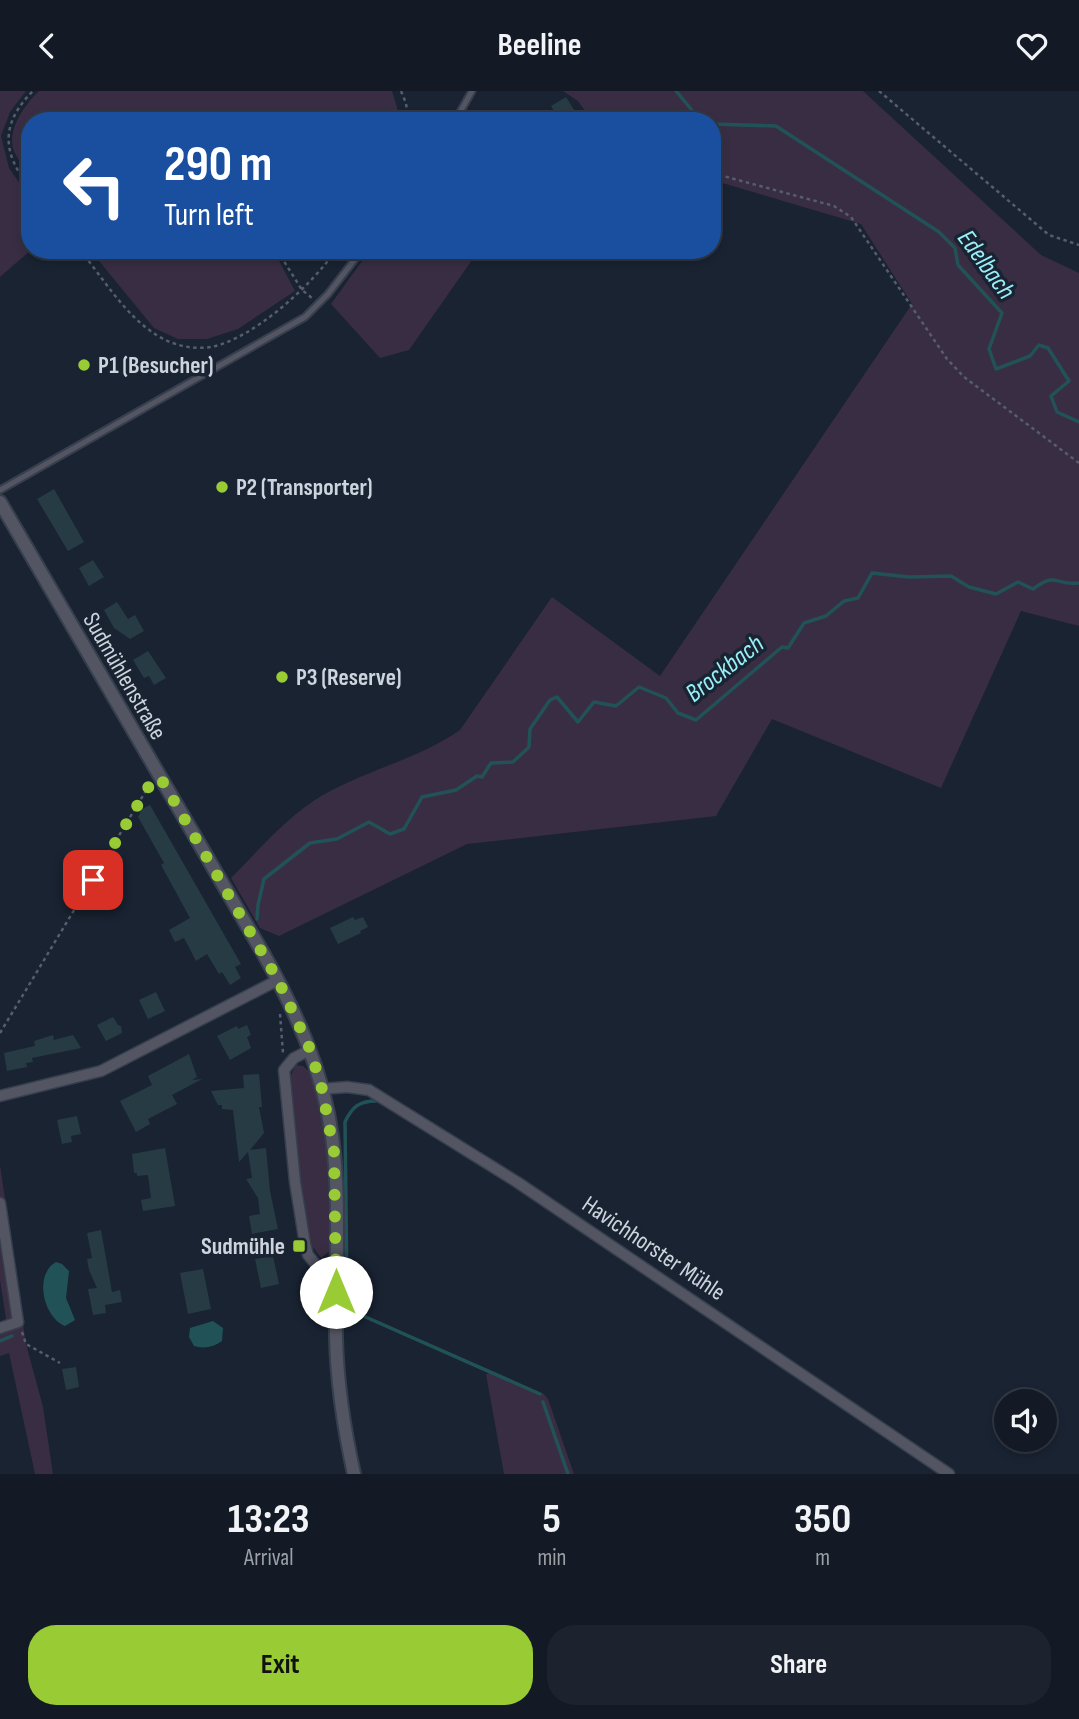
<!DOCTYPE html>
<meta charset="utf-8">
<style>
:root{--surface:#131a26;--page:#1c232e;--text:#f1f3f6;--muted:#9da1a7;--line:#323843;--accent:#99cb35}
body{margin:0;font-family:"Sofia Sans Condensed",sans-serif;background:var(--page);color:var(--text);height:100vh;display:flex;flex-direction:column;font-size:26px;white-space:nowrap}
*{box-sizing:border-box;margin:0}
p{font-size:23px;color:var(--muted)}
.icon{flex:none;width:38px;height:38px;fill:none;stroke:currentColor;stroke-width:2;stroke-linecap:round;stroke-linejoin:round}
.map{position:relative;height:1383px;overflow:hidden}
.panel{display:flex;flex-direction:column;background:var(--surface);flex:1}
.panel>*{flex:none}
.banner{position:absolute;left:21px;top:21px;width:700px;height:147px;border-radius:28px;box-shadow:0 4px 10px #0003,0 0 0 2px var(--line);background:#1a4fa0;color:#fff;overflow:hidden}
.buttons{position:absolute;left:994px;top:1298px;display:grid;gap:14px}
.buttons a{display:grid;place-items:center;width:63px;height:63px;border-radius:50%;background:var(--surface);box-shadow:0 4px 10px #0003,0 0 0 2px var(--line);font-size:35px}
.pin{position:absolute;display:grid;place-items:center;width:60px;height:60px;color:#fff;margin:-30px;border-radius:14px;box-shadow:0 4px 10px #0006}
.me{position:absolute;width:77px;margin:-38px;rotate:0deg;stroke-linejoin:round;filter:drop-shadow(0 0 5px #0008)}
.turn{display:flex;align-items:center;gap:24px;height:147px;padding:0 28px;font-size:32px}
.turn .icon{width:91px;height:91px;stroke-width:2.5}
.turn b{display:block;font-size:49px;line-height:60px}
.eta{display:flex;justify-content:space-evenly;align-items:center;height:119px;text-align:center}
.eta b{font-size:42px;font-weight:700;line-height:49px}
.primary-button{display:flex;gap:14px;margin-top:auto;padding:14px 28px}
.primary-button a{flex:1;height:80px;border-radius:28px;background:var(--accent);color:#111;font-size:28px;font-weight:700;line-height:80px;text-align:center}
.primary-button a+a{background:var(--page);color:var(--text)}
header{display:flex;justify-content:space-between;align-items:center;height:91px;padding:0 28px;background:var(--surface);font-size:32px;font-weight:700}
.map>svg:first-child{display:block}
.green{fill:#392d44}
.water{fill:#215257}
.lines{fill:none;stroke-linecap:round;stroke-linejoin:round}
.stream{stroke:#215257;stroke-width:3.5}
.building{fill:#273b45}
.service-casing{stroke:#363f4e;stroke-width:9}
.minor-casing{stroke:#363f4e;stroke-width:13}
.tertiary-casing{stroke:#363f4e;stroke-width:16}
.path{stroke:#555e6b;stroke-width:2.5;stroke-dasharray:3.5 3.5;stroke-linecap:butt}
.service{stroke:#545563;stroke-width:5}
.minor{stroke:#545563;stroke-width:10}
.tertiary{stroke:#545563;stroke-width:12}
.route{stroke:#99cb35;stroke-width:12;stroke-dasharray:0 21.6}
.poi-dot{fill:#99cb35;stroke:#192332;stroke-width:2.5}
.labels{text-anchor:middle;stroke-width:7;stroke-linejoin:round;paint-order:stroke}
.poi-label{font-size:24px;font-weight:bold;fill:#cdd4de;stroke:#192332;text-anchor:start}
.street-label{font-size:24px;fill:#cdd4de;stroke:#192332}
.water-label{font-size:26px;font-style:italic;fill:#99eff7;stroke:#192332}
</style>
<header><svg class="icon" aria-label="back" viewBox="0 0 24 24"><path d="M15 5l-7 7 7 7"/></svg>Beeline<svg class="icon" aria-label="heart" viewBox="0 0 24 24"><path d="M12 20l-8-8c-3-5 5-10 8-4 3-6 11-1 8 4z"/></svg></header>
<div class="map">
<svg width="1079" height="1383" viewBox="0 0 1079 1383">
<rect width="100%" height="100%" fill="#192332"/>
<path class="green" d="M0,0h26l-16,21 -9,24 8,32 21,30 1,52 -31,27z
M39,0h353l9,30h-371v53c-6,-7 -13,-15 -16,-23 -8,-20 11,-47 25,-60z
M563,0h300l178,164 38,18v353l-58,-15 -80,177 -169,-69 -56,97 -249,28 -188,92 -19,-8 -29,-50c29,-29 56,-62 92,-83 44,-25 95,-36 137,-65l92,-133 108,79 252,-372 -51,-80 -149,-44v-59h-120l-14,-20z
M90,159h181l5,5 19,36 -57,38 -31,10h-29l-24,-11z
M370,159h109l-70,100 -29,8 -49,-54z
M296,974l7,1 7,6 8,24 10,55 2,100 -9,7 -11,-15 -20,-134 1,-34z
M0,1074l26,179 17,63 10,67h-18l-26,-121 -9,3v-28l7,-3 -7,-45z
M494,1281l50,22 4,5 26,75h-70l-18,-100z"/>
<path class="water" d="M56,1171l6,2 7,7 -3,27 9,22 -10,6c-21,-8 -32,-51 -9,-64z
M213,1230l10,7 -1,13c-8,6 -18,8 -28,5l-5,-9 1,-9z"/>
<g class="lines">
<path class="stream" d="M676,0l20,24 10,6
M712,33l64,2 163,106 16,16 3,17 44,48 -13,36 7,20 34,-13 9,-11 9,3 21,33 -18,15 6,16 22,10
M257,828l1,-14 6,-26 46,-36 27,-4 32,-17 21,12 14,-5 18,-32 34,-7 21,-14 5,1 9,-14 22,-1 16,-15 1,-18 20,-29 7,-3 21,25 16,-20 22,4 23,-19 27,11 12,15 18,7 86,-73 6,1 16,-25 22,-7 18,-15 14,-3 14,-25 37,4 42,-1 18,11 27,7 22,-12 15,7c24,-18 22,-3 46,-6
M347,1201l-2,-170c7,-15 14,-21 31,-21
M352,1220l188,83
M0,1250l12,-5
M543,1311l25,72"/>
</g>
<path class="building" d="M566,6l15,24h-21l-9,-15z
M54,398l30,53 -16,9 -31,-52z
M93,469l11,17 -15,9 -10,-18z
M117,511l11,17 7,-4 9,16 -14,8 -16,-11 -10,-18z
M148,560l18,27 -12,7 -5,-9 -5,2 -11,-18z
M150,714l91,159 -6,3 6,11 -11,7 -8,-13 -3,2 -12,-20 -11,7 -12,-23 -9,4 -6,-12 21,-12 -29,-53 3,-2 -26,-46 4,-8z
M353,826l2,3 8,-3 5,10 -8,4 1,2 -23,11 -8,-16z
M156,901l9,19 -17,8 -9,-19z
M113,926l5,8 3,1 1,7 -16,8 -9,-16z
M247,934l4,10 -4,2 4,11 -21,12 -13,-24 20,-10 1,3z
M53,944l1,5 19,-5 8,13 -49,10 1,4 -7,1 1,4 -20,4 -3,-18 31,-7 -1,-5z
M189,963l8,23 -5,3 10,-1 -30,16 5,9 -29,15 2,5 -14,8 -16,-31 32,-16 -4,-9z
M259,983l3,33h-3l5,26 -14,17 16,-2 4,43 8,38 -26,5 -3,-18 11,-2 -2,-16 -12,-19 6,-1 -4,-26 -9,10 -6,-52 -11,-1v-4h-4l-7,-14 33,-3 -1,-13z
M77,1025l4,18 -10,2 1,6 -10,2 -5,-24z
M165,1057l10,58 -32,5 -2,-11 10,-2 -3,-23 -11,1v-3h-3l-2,-19z
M101,1139l11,62 8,-2 2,12 -17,3 1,8 -13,2 -5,-26 9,-1 -8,-18 -2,-11 5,-1 -5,-25z
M273,1165l6,28 -18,4 -6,-29z
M203,1178l8,40 -23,5 -8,-41z
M76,1276l3,20 -13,3 -4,-21z"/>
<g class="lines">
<defs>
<path id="service" d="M455,30l17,-30
M0,399l305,-173 23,-23 34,-44"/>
<path id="minor" d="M310,959l-16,8 -10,12 11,112 10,62 3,11 9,11 19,4
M322,998l25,-2 22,3 148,92 432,292
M0,1005l101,-25 177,-91
M0,1112l18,119 -18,6"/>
<path id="tertiary" d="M0,411l263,451c32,57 60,117 69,183 9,66 3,134 4,201 1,47 8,92 18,137"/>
</defs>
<use href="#service" class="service-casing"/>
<use href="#minor" class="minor-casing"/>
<use href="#tertiary" class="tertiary-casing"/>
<path class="path" d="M401,0l5,12 2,18
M879,0l170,144 30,10
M712,82l122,33 17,11 96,142 17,18 115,86
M30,97c-28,-35 -30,-64 3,-97
M80,159c23,28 44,64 75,84 16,11 37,16 56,13 42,-8 101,-62 125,-97
M277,159l25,40 10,8
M280,923l3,39
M0,942l150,-249
M314,1184l8,38
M22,1241l4,12 34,19"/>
<use href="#service" class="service"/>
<use href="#minor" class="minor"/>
<use href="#tertiary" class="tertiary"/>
</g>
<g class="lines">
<path class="route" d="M93,789l56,-94 11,-9 118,203 32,69 12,40 12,63 2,140"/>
</g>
<g class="poi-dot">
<circle cx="84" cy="274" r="7"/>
<circle cx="222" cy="396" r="7"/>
<circle cx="282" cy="586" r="7"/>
<rect x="292" y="1148" width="14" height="14" rx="3.5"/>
</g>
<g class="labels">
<g class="poi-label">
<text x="98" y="282">P1 (Besucher)</text>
<text x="236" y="404">P2 (Transporter)</text>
<text x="296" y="594">P3 (Reserve)</text>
<text x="285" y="1163" text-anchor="end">Sudmühle</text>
</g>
<g class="street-label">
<text transform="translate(125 585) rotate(60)" y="8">Sudmühlenstraße</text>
<text transform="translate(654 1157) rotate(34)" y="8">Havichhorster Mühle</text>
</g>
<g class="water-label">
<text transform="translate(987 173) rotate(54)" y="9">Edelbach</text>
<text transform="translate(724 577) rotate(-38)" y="9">Brockbach</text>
</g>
</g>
</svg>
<div class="buttons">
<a><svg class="icon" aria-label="sound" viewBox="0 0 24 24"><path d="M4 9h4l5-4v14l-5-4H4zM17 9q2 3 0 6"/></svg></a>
</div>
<div class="pin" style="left:93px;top:789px;background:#d93025"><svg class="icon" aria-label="arrive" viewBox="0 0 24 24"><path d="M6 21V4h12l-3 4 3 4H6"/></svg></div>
<svg class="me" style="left:336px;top:1201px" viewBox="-20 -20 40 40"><circle r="19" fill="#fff"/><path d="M0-13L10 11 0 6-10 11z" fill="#99cb35"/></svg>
<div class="banner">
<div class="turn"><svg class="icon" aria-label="left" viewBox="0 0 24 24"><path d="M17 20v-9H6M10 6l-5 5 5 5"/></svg><div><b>290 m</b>Turn left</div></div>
</div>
</div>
<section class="panel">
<div class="eta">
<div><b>13:23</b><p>Arrival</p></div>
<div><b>5</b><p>min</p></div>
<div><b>350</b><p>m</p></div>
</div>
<div class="primary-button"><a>Exit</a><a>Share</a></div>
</section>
